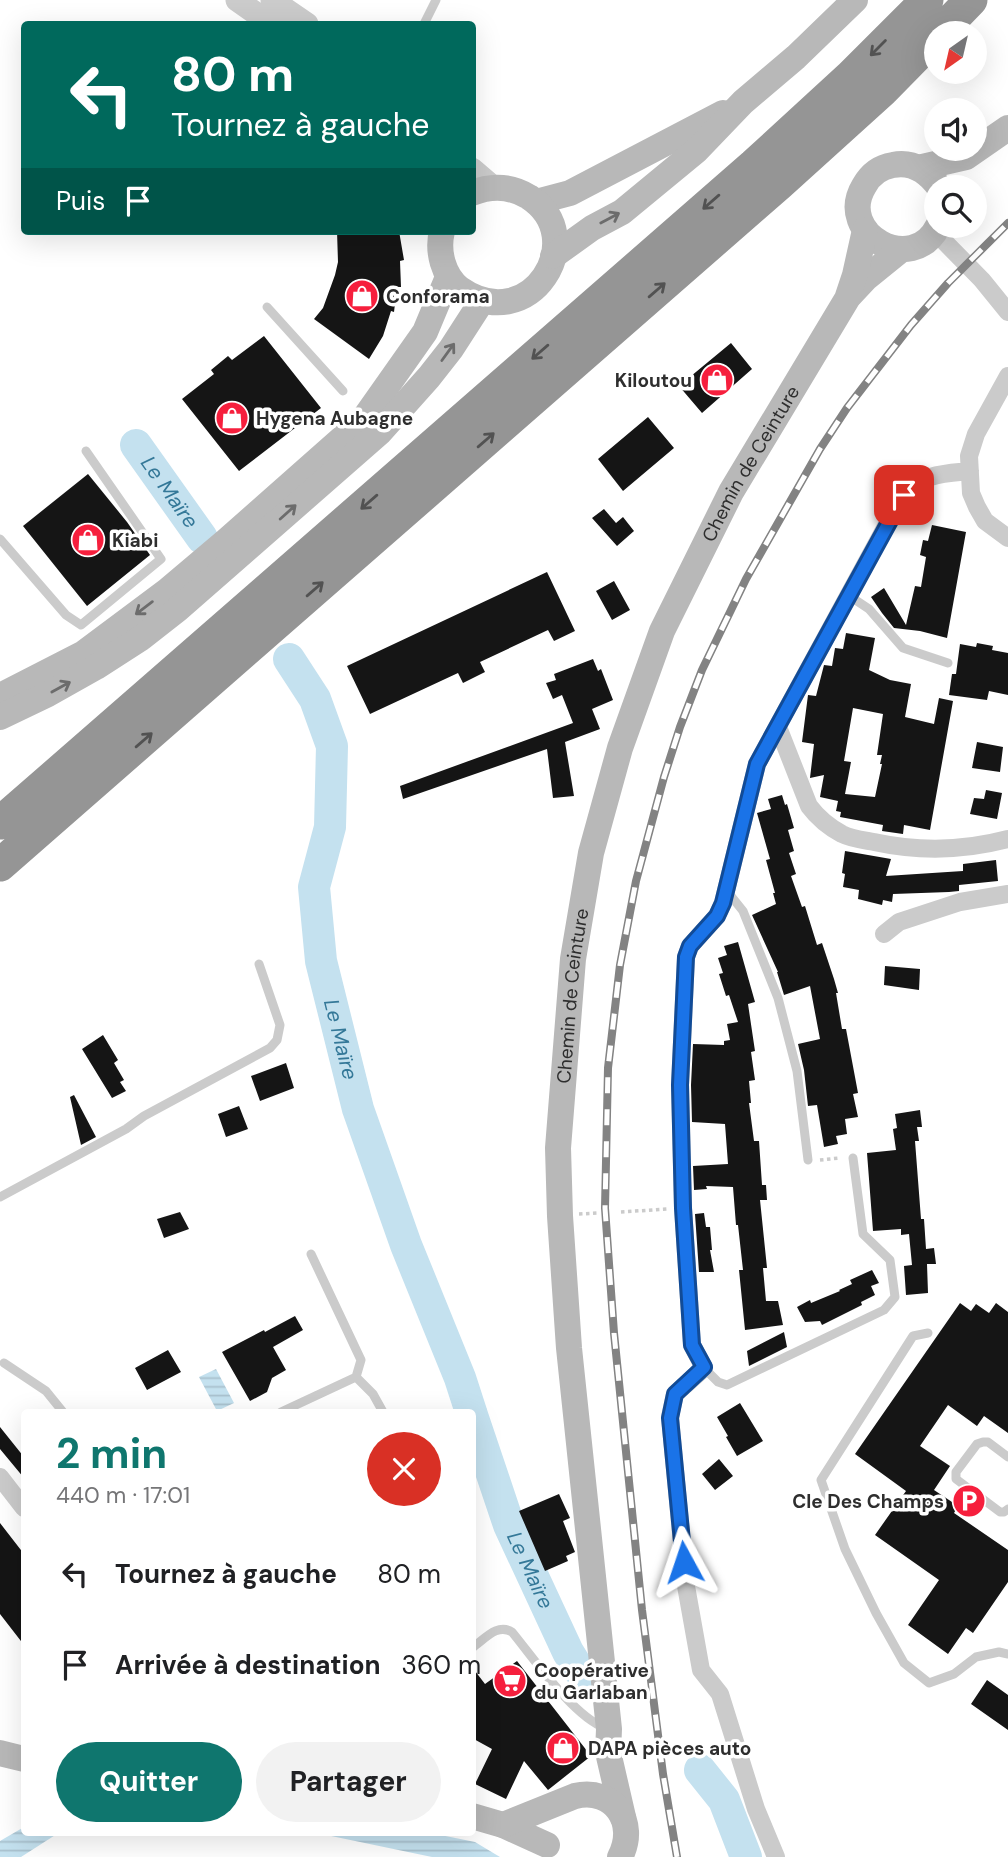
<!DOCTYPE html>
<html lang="fr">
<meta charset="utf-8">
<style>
:root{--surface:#fff;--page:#f2f2f2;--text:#202124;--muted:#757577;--accent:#0f766e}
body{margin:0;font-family:"DM Sans",sans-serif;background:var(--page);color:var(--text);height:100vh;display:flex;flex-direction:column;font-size:26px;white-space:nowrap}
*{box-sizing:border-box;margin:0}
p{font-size:23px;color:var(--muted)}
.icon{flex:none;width:38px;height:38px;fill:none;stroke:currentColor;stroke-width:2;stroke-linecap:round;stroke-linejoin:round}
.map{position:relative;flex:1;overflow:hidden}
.side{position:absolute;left:21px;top:1409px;width:455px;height:427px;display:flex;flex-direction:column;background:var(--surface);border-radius:7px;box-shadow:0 7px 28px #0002}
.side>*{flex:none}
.hud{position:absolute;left:21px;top:21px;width:455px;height:214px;border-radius:7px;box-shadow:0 7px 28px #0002;background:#00695c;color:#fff;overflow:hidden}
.needle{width:46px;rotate:214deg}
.buttons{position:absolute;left:924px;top:21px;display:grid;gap:14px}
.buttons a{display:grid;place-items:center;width:63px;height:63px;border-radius:50%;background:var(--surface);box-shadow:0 7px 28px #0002;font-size:35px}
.pin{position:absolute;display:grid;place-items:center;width:60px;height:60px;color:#fff;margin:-30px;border-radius:14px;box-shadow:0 4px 10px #0006}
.me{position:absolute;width:77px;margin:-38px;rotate:355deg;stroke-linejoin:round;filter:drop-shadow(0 0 5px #0008)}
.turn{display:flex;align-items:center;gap:24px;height:147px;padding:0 35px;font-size:32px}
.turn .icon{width:91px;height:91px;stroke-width:2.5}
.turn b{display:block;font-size:49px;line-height:60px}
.then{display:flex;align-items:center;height:66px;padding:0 35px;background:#0003;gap:14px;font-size:26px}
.round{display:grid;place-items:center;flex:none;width:74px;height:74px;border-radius:37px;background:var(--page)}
.overview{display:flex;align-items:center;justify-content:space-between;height:119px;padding:0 35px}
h1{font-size:42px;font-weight:700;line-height:52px;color:var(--accent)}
.button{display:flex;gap:14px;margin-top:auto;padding:14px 35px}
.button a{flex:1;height:80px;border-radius:42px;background:var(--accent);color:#fff;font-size:28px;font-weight:700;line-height:80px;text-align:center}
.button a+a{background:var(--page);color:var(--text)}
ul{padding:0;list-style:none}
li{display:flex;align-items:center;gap:21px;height:91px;padding:0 35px}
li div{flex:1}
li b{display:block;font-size:26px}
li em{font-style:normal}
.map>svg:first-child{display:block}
.water{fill:url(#water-rules)}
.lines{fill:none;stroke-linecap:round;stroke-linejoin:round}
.river{stroke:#c4e1ef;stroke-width:32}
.building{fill:#151515;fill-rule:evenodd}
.path{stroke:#cbcbcb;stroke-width:3.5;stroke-dasharray:3.5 3.5;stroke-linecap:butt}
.service{stroke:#cbcbcb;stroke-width:9}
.minor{stroke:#cbcbcb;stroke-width:18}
.tertiary{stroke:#cbcbcb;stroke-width:23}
.secondary{stroke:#b8b8b8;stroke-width:26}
.motorway{stroke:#959595;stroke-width:33}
.rail-casing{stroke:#838383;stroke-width:8}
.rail{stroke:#fff;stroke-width:5;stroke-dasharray:16;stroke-linecap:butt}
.oneway{stroke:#525252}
.oneway2{stroke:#6c6c6c}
.route-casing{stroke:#114b97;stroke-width:18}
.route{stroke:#1a73e8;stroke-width:12}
.labels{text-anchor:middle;stroke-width:7;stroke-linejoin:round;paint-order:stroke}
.poi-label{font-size:19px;font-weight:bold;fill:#2e2e2e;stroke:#fff;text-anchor:start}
.street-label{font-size:19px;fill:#2e2e2e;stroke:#fff}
.water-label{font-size:21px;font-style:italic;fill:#347898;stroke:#fff}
</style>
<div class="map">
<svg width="1008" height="1857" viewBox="0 0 1008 1857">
<defs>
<pattern id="water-rules" width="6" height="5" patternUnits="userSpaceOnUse" patternTransform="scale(1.75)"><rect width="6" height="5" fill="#c4e1ef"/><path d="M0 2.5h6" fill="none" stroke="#a9c1cd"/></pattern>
</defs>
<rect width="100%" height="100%" fill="#fff"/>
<path class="water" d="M216,1369l18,34 -17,8 -18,-34z
M24,1827v5h36l-39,25h-21v-16z
M312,1832h114l49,10 25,15h-68z"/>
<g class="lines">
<g class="river">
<path id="s1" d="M136,445l66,93"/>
<path id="s2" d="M289,659l26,40 17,47 -2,81 -16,60 7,74 37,148 48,136 54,133 11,34"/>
<path id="s3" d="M472,1415l37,110 59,127 18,29"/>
<path d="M700,1770l24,30 22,57"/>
</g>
</g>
<path class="building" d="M337,231h62l5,29 -4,1 1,26h-4l-3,25 -3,-1 -8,25 -14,23 -55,-40 9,-11 12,-33 3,-13z
M264,336l57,72 -82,63 -57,-72 32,-25 -3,-4 17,-14 4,4z
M731,343l21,26 -50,44 -23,-27z
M648,417l26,31 -51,43 -25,-32z
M88,474l39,48 23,33 -63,51 -64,-80z
M604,509l12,14 7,-6 11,14 -17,15 -25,-28z
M932,525l34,7 -19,106 -27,-7 -26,-3 -12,-15 -11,-16 13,-9 22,37 9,-39 6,1 5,-30 -6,-2 3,-15 5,1z
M547,572l28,59 -21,10 -6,-11 -68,32 5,10 -22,11 -5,-10 -88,41 -23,-48z
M614,581l16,29 -18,10 -16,-29z
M846,633l29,5 -6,32 21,10 21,4 -6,33 29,7 5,-26 14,3 -23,129 -26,-5 -1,9 -21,-3 1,-6 -43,-8 1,-5 -5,-1 2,-10 -18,-4 4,-22 -14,3 4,-34 -12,-2 6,-47 8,1 8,-31 8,1 3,-18 8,1zM853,708l30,6 -6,41h5l-2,9h2l-7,33 -30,-3 6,-32 -7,-1z
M977,643l16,3 -1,4 16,3v42l-19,-4 -2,9 -38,-5 3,-21h4l4,-30 16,3z
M593,659l5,12 3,-2 12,31 -21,9 8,20 -35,13 9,54 -21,2 -6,-49 -144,50 -3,-13 173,-63 -11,-28 -9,4 -7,-16 10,-3 -2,-6z
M977,742l26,5 -3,25 -28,-4z
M986,790l16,3 -5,26 -27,-5 4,-16 10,1z
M782,795l3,10 2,-1 7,24 -6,2 6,21 -5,2 7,21 -5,2 11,31 3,-1 12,39 5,-2 12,36 4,14h-2l6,36h4l12,64 -5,1 5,23 -13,2 2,15 -11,2 2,8 -14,3 -7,-42 -9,1 -4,-36 -6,-26 22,-5 -10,-53 -26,9 -7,-23h1l-26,-57 24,-11 -3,-11h2l-9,-33 4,-1 -13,-46 14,-4 -3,-10z
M845,851l46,8 -5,17 77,-5v-7l33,-4 2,21 -39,4v6l-10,1 -56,2 -1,8 -9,-2 -1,5 -24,-6 1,-9 -16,-3 2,-13 -3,-1z
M738,942l17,60 -7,2 7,47 -4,1 4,28 -6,1 2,22h-2l5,38h5l3,44h4l1,15h-7l7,68h-4l3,33h12l5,24 -38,5 -6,-60h4l-5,-45h-2l-3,-38 -27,-1 1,3 -13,1 -1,-24 35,-2 -3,-40 -33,-2 -1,-37 2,-41 31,1v-4l6,-1 -3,-16 11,-2 -9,-27 -3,1 -7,-22 4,-1 -5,-15 9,-3 -3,-9z
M885,966l35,3 -1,21 -35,-5z
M103,1035l15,25 -4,3 10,17 -4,2 6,9 -14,7 -30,-49z
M286,1063l8,25 -34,13 -9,-25z
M74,1095l22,42 -15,8 -11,-48z
M239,1106l9,23 -22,8 -8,-23z
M920,1110l2,17h-5l2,14h-4l6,78h3l2,30 8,-1 2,16h-9l1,29 -22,2 -2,-29 8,-1 -3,-31 -8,1v-6l-28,2 -6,-78 29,-3 -3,-21 4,-1 -2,-14z
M180,1212l9,17 -25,9 -7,-19z
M704,1213l2,14h4l2,23h-2l4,22h-15l-4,-58z
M872,1270l7,13 -8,3 4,9 -14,7 1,3 -40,20 -2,-4 -15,1 -8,-15 13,-7 1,3 29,-12 -1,-1 13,-6 -2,-4z
M960,1303l11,8 5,-7 13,9 7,-10 12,9v121l-24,-17 -7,10 -29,-21 -28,41 30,20 -16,24 24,16 -4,7 54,37v32l-35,51 -7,-5 -18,26 -40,-29 31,-45 -64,-45 31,-44 -51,-37z
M295,1316l8,14 -30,17 13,23 -14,8 -5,14 -17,9 -28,-49 42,-22 1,2z
M784,1332l3,15 -38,19 -2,-15z
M168,1350l13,22 -34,18 -12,-22z
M740,1403l23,38 -26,15 -11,-19 2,-1 -11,-19z
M0,1427l24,30v21l-24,-29z
M719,1459l14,17 -18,14 -13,-16z
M559,1494l11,24 -7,3 12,31 -9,4 2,5 -23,10 -26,-60z
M0,1523l24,31v91l-24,-31z
M517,1661l74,95 -43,34 -24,-29 -18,38 -31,-15 17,-35 -20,-11v-71l13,17z
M987,1680l21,15v35l-37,-26z"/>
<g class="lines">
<path class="path" d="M820,1160l20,-2
M621,1212l46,-3
M579,1214l19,-1"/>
<path class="service" d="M424,24l12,-24
M267,307l76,84
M0,539l66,76 15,10 80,-66 -75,-108
M848,595l21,14 34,39 45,15
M727,891l16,20 35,87 19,73 11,89
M0,1197l126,-68 18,-13 126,-68 7,-8 3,-15 -21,-61
M928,1333l-15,3 -92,144 24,69 31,64 28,50 25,20 25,-9 22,-17 23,-5 9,2
M4,1363l42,28 17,21
M704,1368l14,14 9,3 157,-75 11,-13 -5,-37 -27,-26 -10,-76
M356,1377l17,17 10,18
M281,1412l75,-35 5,-17 -50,-106
M1008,1457l-20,-15h-5l-6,2 -21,28v7l44,33h4l4,-3
M472,1648c13,-9 25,-25 40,-16 23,28 61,84 93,96"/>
<path class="minor" d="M935,232l47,48 26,32
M1008,376l-32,58 -7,22 2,37 6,14 8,14 23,17
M778,727l31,79c9,12 20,21 33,28 10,5 21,6 32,8 46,10 89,9 134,-3
M884,934l15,-12 61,-20 48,-8
M0,1477l24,31
M776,1857l-20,-48 -36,-115 -19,-24 -15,-84 -16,-169 5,-23 29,-26 -12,-23 -9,-137 -3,-123 6,-128 4,-11 27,-30 6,-13 34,-139 146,-269c25,-22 35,-21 67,-24"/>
<path class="tertiary" d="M237,0l34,24
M272,0l35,24
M472,169l21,18"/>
<g class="secondary">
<path d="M918,168l48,-11 42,-29"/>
<path d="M536,202l34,-9 153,-80"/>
<path d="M938,226c-25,51 -103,8 -74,-40 6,-11 16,-19 29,-21 20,-4 35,7 46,22"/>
<path d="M442,231c-5,20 1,45 18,58 70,49 132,-51 69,-92 -18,-11 -37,-12 -57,-4"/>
<path d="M553,256l39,-28 30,-16 74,-61 47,-49 53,-45 59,-57"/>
<path d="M850,295l15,-16 37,-30"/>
<path d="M0,696l84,-43 83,-62 58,-49 138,-122 62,-88 23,-55"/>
<path d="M0,717l48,-23 48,-27 45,-29 37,-29 201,-176 50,-56 22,-28 31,-48"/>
<path d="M0,1753l24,6"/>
<path d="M472,1816l31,9 44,20"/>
<path id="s4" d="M623,1817l-15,-65 1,-23 -40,-381 -9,-132 -2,-68 15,-189 18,-106 29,-105 42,-117 69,-139 116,-193 8,-24 10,-45"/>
<path d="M503,1825l72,-29c39,-9 63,27 45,61"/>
</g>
<path class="motorway" d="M939,33l32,-33
M0,823l754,-658 97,-89 76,-76
M0,865l779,-681 104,-94 53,-54"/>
<defs>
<path id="rail" d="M677,1857l-14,-83 -21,-164 -28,-277 -9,-125 3,-140 12,-103 16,-84 28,-104 16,-50 22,-57 44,-91 74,-130 27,-41 64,-83 37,-42 60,-60"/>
</defs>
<use href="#rail" class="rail-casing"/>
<use href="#rail" class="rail"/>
</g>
<defs><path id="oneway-shaft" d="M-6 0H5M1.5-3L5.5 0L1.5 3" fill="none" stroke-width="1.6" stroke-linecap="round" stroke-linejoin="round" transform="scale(1.75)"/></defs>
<g class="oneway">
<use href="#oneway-shaft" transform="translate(878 48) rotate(135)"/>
<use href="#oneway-shaft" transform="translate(711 202) rotate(139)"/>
<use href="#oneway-shaft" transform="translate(657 290) rotate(-41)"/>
<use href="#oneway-shaft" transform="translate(540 352) rotate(139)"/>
<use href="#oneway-shaft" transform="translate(486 440) rotate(-41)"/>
<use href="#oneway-shaft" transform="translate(369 502) rotate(139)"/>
<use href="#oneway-shaft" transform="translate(315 589) rotate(-41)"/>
<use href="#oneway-shaft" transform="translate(144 740) rotate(-41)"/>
</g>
<g class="oneway2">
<use href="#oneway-shaft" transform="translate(610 218) rotate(-28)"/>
<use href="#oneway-shaft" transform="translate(448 352) rotate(-54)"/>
<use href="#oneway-shaft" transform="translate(288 512) rotate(-42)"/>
<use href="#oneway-shaft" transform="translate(144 608) rotate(143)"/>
<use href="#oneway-shaft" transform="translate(61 687) rotate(-29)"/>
</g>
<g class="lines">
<defs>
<path id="route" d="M684,1562l-14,-144 5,-24 29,-27 -12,-22 -9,-137 -3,-123 6,-128 4,-11 27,-30 6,-13 34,-139 147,-269"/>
</defs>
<use href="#route" class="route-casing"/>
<use href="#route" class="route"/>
</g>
<defs>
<symbol id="shop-disc" viewBox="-11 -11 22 22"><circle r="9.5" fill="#f61f3d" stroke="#fff"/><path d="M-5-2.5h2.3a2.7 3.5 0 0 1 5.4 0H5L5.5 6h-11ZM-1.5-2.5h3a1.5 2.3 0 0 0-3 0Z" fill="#fff"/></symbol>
<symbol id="parking-disc" viewBox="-11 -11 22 22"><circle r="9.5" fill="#f61f3d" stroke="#fff"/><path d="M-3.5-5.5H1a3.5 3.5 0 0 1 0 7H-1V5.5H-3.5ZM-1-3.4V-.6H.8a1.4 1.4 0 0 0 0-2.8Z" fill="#fff"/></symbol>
<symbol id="supermarket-disc" viewBox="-11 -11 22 22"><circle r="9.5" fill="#f61f3d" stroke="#fff"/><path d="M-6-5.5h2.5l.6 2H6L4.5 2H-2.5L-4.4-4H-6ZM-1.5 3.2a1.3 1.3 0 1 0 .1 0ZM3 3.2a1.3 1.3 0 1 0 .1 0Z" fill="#fff"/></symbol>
</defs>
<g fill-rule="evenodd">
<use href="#shop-disc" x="343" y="277" width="38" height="38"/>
<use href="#shop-disc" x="698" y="361" width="38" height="38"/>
<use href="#shop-disc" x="213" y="399" width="38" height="38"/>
<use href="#shop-disc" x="69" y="521" width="38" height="38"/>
<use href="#parking-disc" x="950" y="1482" width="38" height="38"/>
<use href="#supermarket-disc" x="491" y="1662" width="38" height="38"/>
<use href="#shop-disc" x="544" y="1729" width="38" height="38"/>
</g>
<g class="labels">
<g class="poi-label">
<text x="386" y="303">Conforama</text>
<text x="692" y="387" text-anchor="end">Kiloutou</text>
<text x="256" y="425">Hygena Aubagne</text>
<text x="112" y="547">Kiabi</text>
<text x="944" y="1508" text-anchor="end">Cle Des Champs</text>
<text x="534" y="1677">Coopérative<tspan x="534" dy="22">du Garlaban</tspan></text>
<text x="588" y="1755">DAPA pièces auto</text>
</g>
<g class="street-label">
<text dy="7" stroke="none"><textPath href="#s4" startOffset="1393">Chemin de Ceinture</textPath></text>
<text dy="7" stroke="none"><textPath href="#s4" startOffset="826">Chemin de Ceinture</textPath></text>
</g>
<g class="water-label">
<text dy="7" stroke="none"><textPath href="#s1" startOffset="58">Le Maïre</textPath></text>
<text dy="7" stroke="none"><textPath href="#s2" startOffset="396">Le Maïre</textPath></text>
<text dy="7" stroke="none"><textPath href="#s3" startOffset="166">Le Maïre</textPath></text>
</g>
</g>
</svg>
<div class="buttons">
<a><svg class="needle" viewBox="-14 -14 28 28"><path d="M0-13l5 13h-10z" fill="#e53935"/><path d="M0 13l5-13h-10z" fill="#757577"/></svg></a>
<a><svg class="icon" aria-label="sound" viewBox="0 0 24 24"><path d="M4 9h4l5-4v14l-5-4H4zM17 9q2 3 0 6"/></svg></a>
<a><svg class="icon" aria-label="search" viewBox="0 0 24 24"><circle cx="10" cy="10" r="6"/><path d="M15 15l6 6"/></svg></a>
</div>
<div class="pin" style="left:904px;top:495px;background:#d93025"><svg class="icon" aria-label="arrive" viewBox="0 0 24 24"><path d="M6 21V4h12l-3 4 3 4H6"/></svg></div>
<svg class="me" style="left:684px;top:1562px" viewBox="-20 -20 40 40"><path d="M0-17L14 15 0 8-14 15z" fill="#1a73e8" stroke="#fff" stroke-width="4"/></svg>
<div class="hud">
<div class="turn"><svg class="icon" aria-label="left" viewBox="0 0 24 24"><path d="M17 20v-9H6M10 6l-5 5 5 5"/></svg><div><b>80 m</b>Tournez à gauche</div></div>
<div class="then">Puis<svg class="icon" aria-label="arrive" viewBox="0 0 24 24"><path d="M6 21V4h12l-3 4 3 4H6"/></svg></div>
</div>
<section class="side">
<div class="overview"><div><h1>2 min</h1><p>440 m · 17:01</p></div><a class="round" style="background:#d93025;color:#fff"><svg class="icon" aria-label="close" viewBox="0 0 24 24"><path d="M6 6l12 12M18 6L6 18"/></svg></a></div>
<ul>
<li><svg class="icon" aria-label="left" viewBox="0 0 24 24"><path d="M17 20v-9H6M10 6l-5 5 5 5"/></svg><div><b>Tournez à gauche</b></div><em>80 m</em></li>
<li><svg class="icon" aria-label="arrive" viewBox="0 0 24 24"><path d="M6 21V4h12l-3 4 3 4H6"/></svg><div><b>Arrivée à destination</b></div><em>360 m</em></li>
</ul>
<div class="button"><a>Quitter</a><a>Partager</a></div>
</section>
</div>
